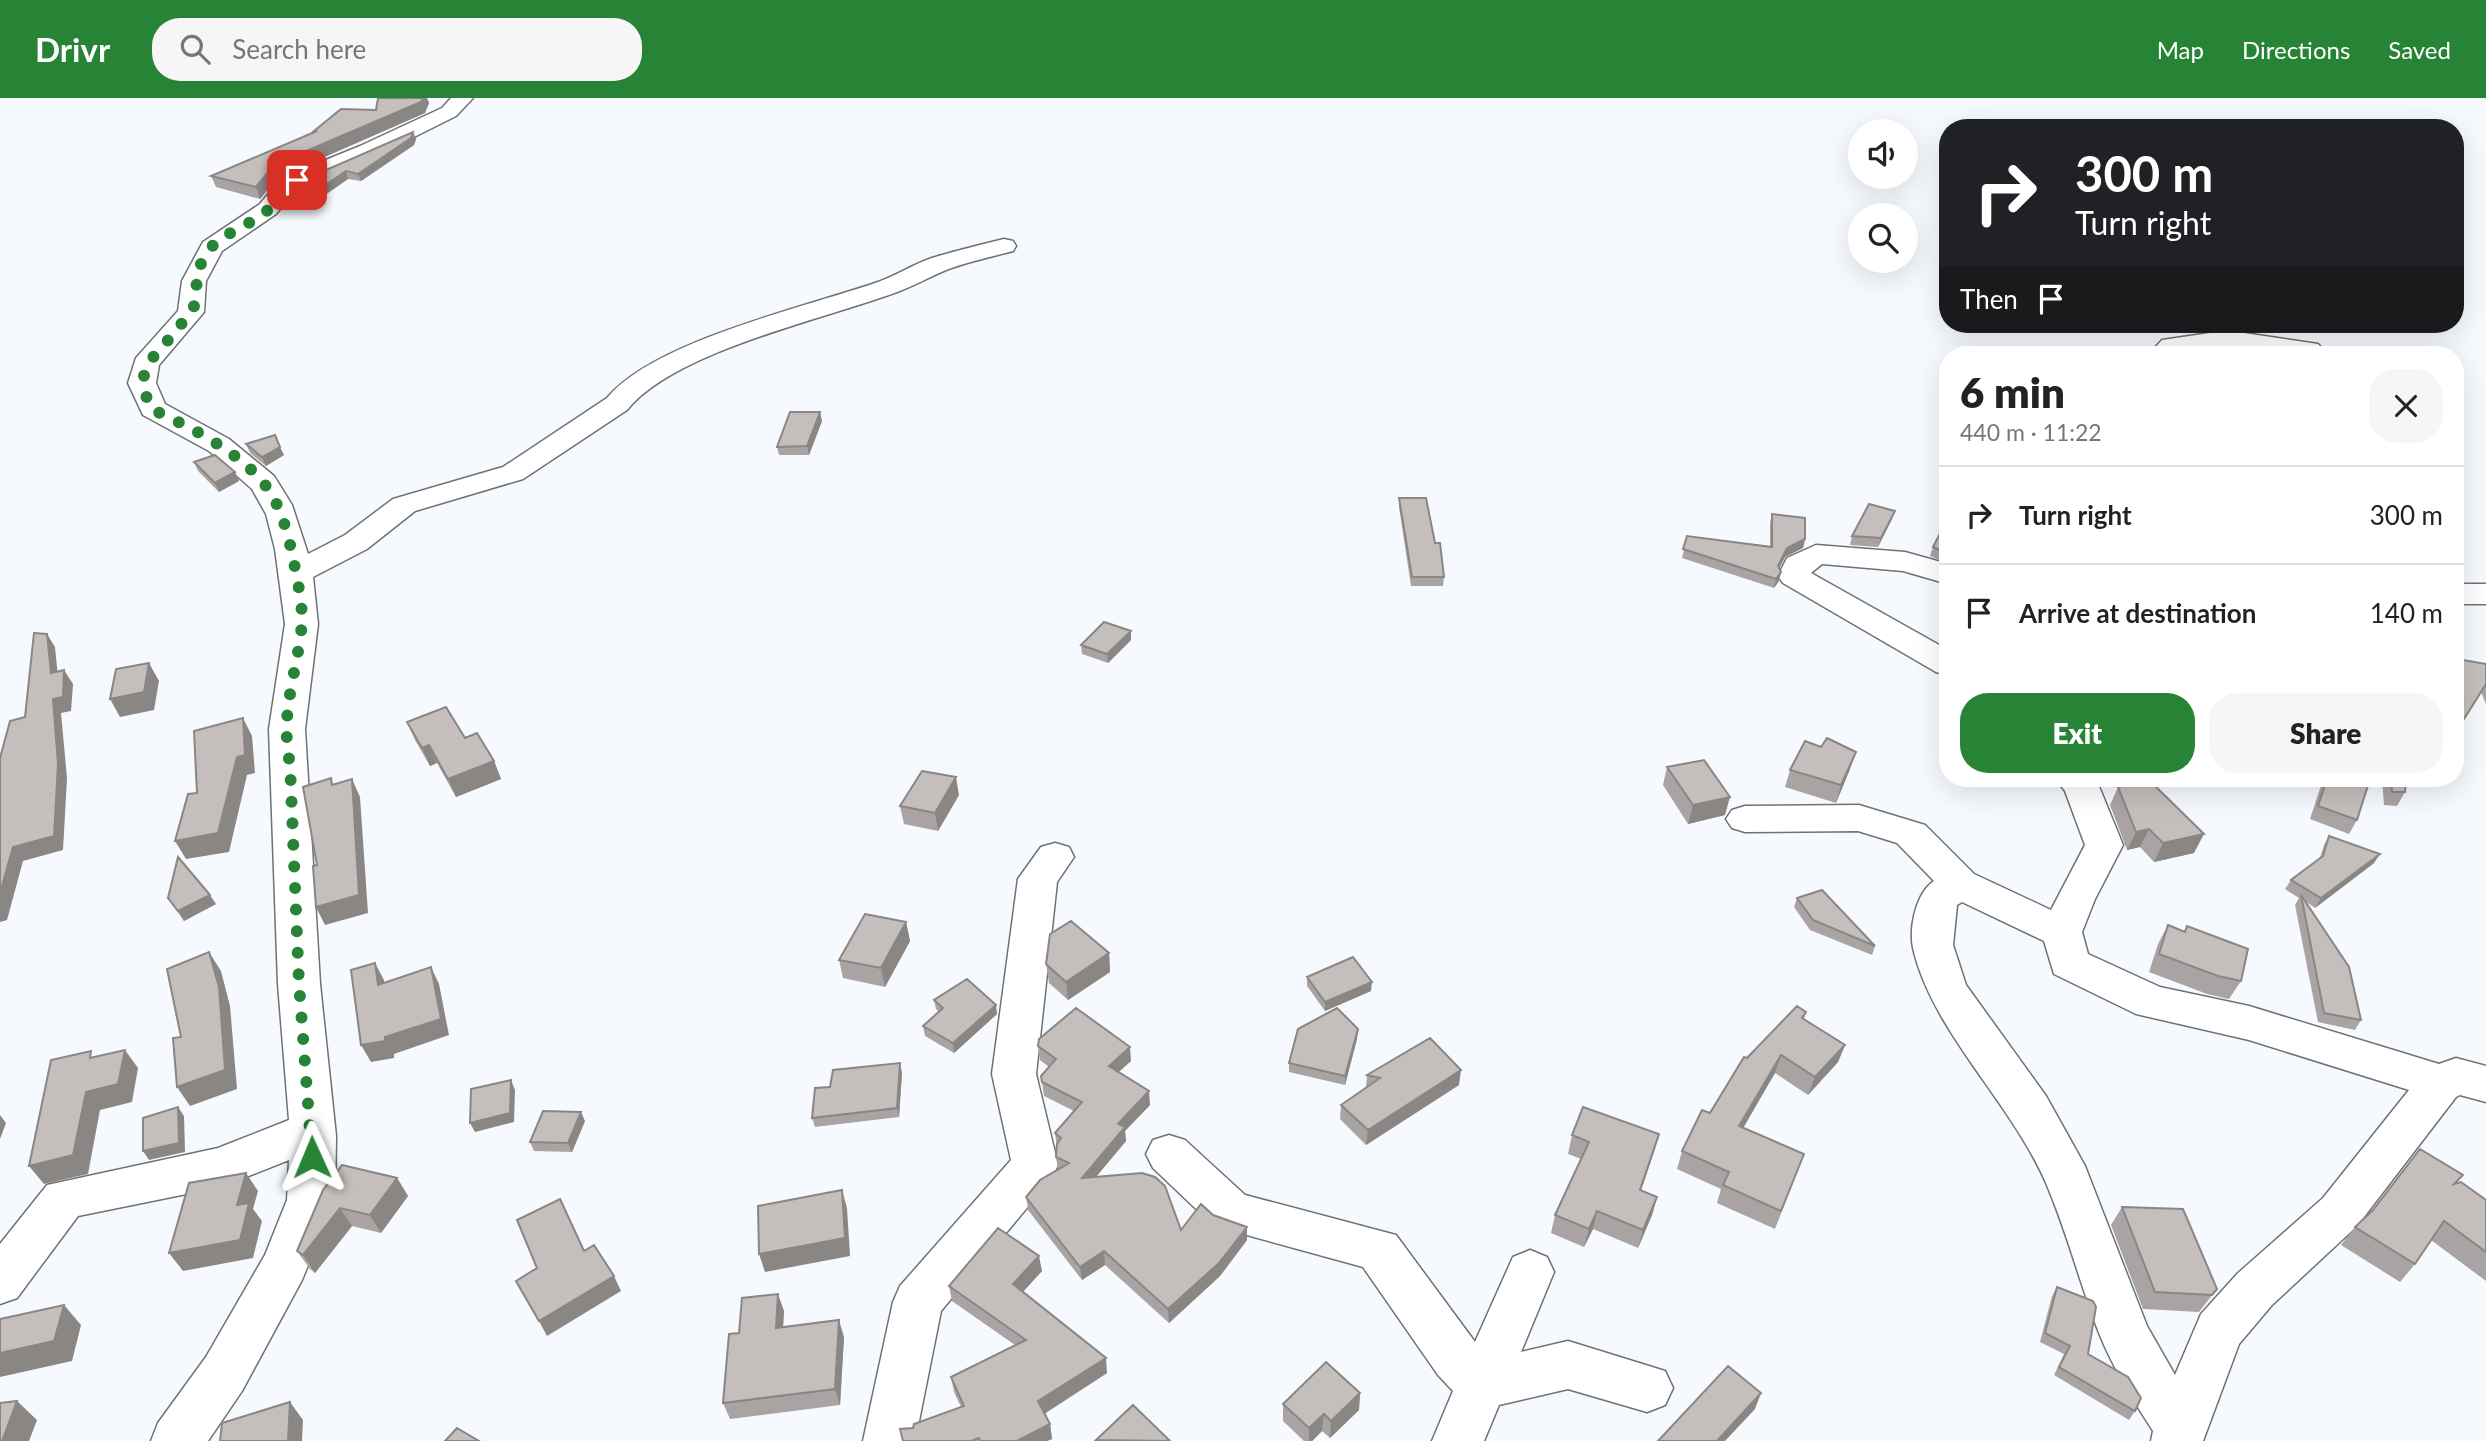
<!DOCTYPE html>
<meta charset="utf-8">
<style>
:root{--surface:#fff;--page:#f6f6f6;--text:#222;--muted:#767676;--line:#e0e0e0;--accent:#278436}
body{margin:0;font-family:Lato,sans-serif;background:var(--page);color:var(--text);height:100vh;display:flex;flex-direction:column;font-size:26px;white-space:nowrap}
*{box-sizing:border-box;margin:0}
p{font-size:23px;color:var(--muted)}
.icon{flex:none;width:38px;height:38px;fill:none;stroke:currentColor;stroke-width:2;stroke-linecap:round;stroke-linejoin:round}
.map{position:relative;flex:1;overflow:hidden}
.details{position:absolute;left:1939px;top:248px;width:525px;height:441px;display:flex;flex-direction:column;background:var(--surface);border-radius:28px;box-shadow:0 7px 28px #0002}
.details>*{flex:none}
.banner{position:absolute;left:1939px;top:21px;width:525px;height:214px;border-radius:28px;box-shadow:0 7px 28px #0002;background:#202124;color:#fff;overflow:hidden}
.controls{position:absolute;left:1848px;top:21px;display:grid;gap:14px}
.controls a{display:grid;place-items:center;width:70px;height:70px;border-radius:50%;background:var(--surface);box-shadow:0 7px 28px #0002;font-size:35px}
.pin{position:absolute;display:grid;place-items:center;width:60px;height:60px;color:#fff;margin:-30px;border-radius:14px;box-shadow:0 4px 10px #0006}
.me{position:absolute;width:77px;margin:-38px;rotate:359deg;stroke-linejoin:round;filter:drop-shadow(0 0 5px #0008)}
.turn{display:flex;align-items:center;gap:24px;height:147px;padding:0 21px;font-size:32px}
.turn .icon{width:91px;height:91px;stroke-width:2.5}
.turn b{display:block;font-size:49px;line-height:60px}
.then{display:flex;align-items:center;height:66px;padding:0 21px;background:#0003;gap:14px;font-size:26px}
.round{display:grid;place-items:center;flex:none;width:74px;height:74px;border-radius:28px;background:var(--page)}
.head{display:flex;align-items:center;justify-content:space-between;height:119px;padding:0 21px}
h1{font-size:42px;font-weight:800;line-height:52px}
.button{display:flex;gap:14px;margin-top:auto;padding:14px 21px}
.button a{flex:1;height:80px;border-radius:28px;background:var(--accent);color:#fff;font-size:28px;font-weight:800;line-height:80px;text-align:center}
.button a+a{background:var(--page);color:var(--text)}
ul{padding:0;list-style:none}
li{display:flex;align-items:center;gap:21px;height:98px;padding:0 21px;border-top:2px solid var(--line)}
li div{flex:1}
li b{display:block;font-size:26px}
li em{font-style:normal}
header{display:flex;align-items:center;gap:42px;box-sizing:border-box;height:98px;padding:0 35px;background:var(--accent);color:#fff}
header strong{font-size:33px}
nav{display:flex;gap:38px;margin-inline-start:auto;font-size:24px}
.search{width:490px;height:63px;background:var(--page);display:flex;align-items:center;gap:18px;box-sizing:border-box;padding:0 24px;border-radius:28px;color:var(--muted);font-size:26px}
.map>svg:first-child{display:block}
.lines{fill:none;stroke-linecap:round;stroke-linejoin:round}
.street-casing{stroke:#6e7275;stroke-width:3}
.street{fill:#fff;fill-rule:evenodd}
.wall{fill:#a9a4a3}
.shaded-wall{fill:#898684}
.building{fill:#c4bfbd;stroke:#898684;stroke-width:2}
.route{stroke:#278436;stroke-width:12;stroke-dasharray:0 21.6}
</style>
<header>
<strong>Drivr</strong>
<div class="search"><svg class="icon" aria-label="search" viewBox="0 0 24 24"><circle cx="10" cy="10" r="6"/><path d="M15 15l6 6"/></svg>Search here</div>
<nav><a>Map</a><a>Directions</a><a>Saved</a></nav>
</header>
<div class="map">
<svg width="2486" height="1343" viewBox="0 0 2486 1343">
<rect width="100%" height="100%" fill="#f6fafe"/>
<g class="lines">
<defs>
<path id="street" d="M451,0h22l-17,18 -80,40 -71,29 -13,9 -16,20 -54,37 -16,30 -2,31 -45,53 -3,18 9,21 64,35 45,37 18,29 16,49 37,-19 48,-36 110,-32 104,-69c47,-57 199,-91 271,-116 19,-7 36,-18 54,-24 23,-7 48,-13 72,-19l9,2 3,5 -3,5c-22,6 -46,11 -67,19 -17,7 -32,16 -49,22 -72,27 -223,59 -270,118l-104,69 -108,32 -48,38 -54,28 5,47 -13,105 15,255 16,152 -1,64 -33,80 -60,111 -34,50h-57l7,-18 48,-66 59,-102 22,-55 2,-40 -68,27 -143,29 -61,82 -17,6v-60l47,-59 171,-37 71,-28 -11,-136 -9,-255 16,-105 -10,-75 -9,-35 -14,-25 -43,-38 -66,-36 -15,-32 8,-25 42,-47 4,-30 21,-39 57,-38 16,-20 13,-9 71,-29 82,-38z
M2214,226h26l4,9 74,11 10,11h-47l-49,-9 -56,9h-28l14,-15 55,-8z
M1816,447l89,7 43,12v20l-45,-13 -81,-7 -11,9 137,77v25l-12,-3 -153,-89 -5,-7 9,-18z
M2455,486h31v20h-31z
M2056,681h40l27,66 -28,54 -13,33 6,22 72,33 89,19 190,58 17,-6 30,8v36l-26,-7 -4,2 -99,129 -85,79 -33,39 -36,97h-52l2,-10c-20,-31 -40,-63 -54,-98 -19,-49 -32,-101 -53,-150 -35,-81 -114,-152 -133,-235 -4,-21 3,-55 21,-67l-37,-38 -39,-12 -113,1 -13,-4 -6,-9 6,-9 13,-4 114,-1 66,20 49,49 77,36 34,-65 -20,-54zM1962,804l82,39 10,33 82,40 113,26 160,50 -86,108 -85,75 -37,41 -26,61 -28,-49 -62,-160 -39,-70 -80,-111 -13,-40 4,-40z
M1055,745l14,4 5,10 -17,25 -21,192 22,91 -7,14 -110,132 -26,130h-52l30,-139 7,-16 111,-126 -19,-86 26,-195 23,-32z
M1169,1037l16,5 60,55 151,40 79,107 38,-85 17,-7 17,7 7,15 -33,80 47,-11 97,30 8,17 -8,17 -18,7 -79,-23 -69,16 -15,36h-52l21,-50 -15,-16 -75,-108 -149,-41 -61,-58 -7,-14 7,-14z"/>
</defs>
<use href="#street" class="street-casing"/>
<use href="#street" class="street"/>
</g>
<path class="wall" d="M378,0h49l2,5 -4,10 -137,60 -14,9 -14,17 -44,-12 -5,-11 104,-44 -1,-1 62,-21z
M413,34l3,7 -2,6 -53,36 -13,-2 -36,25 -23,-2 -3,-8z
M822,323l-13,34h-30l-2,-8z
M246,346l38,11 -18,11 -16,-13z
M194,364l41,10 4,9 -20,11 -21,-21z
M1399,400l36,45 9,34 -1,9h-32l-12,-79z
M1772,416l33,25 -2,9 -18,9 -6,11 2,4 -2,9 -5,7 -92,-30 5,-22 83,11v-24z
M1948,420v46l-18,-8 3,-9z
M1892,421l-14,28 -28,-2 2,-9z
M2455,496l8,66 23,4v40l-5,-12 -26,41z
M1131,533v9l-23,23 -26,-9 -1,-9z
M407,624l58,16 29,23 7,18 -45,18 -19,-34 -7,3 -15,-26z
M1667,669l58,48 -37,9 -25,-39z
M1850,671l-14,34 -51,-16 5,-17z
M2323,681h47l-13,41 -8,14 -39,-15z
M2382,681h24l-1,13 -8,14 -13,-1z
M2118,689l76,66 -40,9 -14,-15 -13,3 -17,-45z
M959,697l-21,36 -34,-7 -4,-18z
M2329,738l45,27 -59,45 -10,-7 56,119 -6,10 -37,-8 -23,-117 4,-7 -14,-9 6,-9 29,-22 4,-13z
M168,800l48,6 -32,17z
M1797,800l78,48 -3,9 -62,-25 -16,-23z
M906,824l4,19 -25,46 -42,-9 -4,-18z
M2168,827l16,6 3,-5 54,55 -12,18 -22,-5 -58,-22 9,-28z
M1109,855l1,19 -42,28 -19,-17 -3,-19z
M1307,879l64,14 -46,20 -18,-25z
M934,902l63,14 -43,39 -29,-17 -2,-10 16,-14 -3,-3z
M1806,914l-2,7 41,26 -7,17 -30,33 -33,-22 -32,54 61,27 -29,75 -58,-26 4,-14 -44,-20 5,-18 65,-93z
M1358,931l-1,10 -12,46 -56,-13v-9z
M1038,948l93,15 -13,11 32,33 -25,26 1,10 -30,36 85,53 32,-15 34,25 -27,36 -51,47 -64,-58 -23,15 -54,-70 -2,-13 32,-27 -2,-13 1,-9 -2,-15 19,-22 -30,-15 -3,-20 8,-9 -9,-7z
M902,975l-3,44 -84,10 -3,-9 18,-31z
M1367,977l92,10 -93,60 -26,-26 1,-14 25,-17z
M585,1023l-13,31 -38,-1 -4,-9z
M1659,1036l-18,56 16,7 -5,18 -14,33 -45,-19 -9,18 -33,-14 4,-18 26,-56 -13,-5 4,-19z
M397,1080l11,18 -27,37 -29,-7 -37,47 -5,-4 -13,-18 26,-61z
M2456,1085l30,17v81l-55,-41 -16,24 -15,18 -59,-37 14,-18z
M2122,1109l95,82 -18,23 -56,-3 -32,-84z
M1042,1173l-19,21 84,81 -63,41 6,10 2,15 -5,2h-144l10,-13 48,-21 -7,-15 -3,-15 64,-32 -63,-44 -3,-15z
M2057,1189l31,67 47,57 -6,9 -75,-45 10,-21 -24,-12 12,-46z
M784,1213l-1,16 61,10 -4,68 -110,14 -7,-16 16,-70z
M1360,1295l-1,17 -29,28 -8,-7 -10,10h-8l-21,-20v-17z"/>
<path class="shaded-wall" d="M423,0h4l2,5 -4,10 -137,60 -14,9 -14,17 -4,-12 13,-16 14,-10z
M413,34l3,7 -2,6 -53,36 -3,-7z
M346,73l2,8 -36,25 -3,-8z
M820,314l2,9 -13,34 -2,-9z
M280,349l4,8 -18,11 -4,-9z
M235,374l4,9 -20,11 -4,-9z
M1895,413l-3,8 -14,28 3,-9z
M1805,441l-2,9 -18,9 -9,18 2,-9 9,-18z
M1781,474l-2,9 -5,7 2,-9z
M1131,533v9l-23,23 -1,-9z
M47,536l8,13 4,40 -8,-14z
M149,565l10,18 -5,29 -34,7 -10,-18z
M64,572l9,14 -2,27 -10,2 6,65 -4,72 -40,11 -16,59 -7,2v-29l53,-194z
M243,620l9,18 3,37 -8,2 -18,77 -43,7 -11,-18z
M429,647l8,18 -7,3 -8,-18z
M1856,654l-6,17 -14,34 5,-18z
M494,663l7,18 -45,18 -8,-18z
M956,679l3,18 -21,36 -3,-18z
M352,681l8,18 8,116 -43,12 -9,-18z
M1730,699l-5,18 -37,9 5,-19z
M2149,731l-9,18 -13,3 9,-18z
M2204,736l-10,19 -40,9 9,-19z
M2380,756l-6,9 -59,45 6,-10z
M210,797l6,9 -32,17 -6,-10z
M906,824l4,19 -25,46 -4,-19z
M209,854l12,19 9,35 7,83 -47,17 -13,-19z
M1109,855l1,19 -42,28 -2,-18z
M375,865l9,17 3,22 -9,-17z
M431,869l8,17 10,51 -55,19v4l-23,4 -10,-17 24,-8z
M1372,884l-1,9 -46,20v-9z
M996,907l1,9 -43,39 -1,-10z
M1358,931l-1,10 -12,46v-9z
M1845,947l-7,17 -30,33 7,-18z
M1130,949l1,14 -21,19 -1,-14z
M125,952l13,18 -6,34 -32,8 -12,64 -44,10 -15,-18 57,-74z
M1781,957l-6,18 -41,71 5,-18z
M900,965l2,10 -3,44 -2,-9z
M1461,972l-2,15 -93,60 2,-15z
M511,982l4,10 -1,32 -39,10 -5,-9z
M1149,993l1,14 -25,26 1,10 -43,51 -1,-14 36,-54z
M178,1009l6,9 1,36 -36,8 -6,-9z
M581,1014l4,9 -13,31 -4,-9z
M0,1017l6,8 -6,16z
M1659,1036l-5,18 -19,56 5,-18z
M246,1075l12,18 -5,18 9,12 -9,37 -70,13 -14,-18 68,-48z
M397,1080l11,18 -27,37 -11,-18z
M842,1092l5,18 3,48 -85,16 -6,-18z
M1657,1099l-5,18 -14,33 5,-18z
M340,1110l12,18 -37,47 -12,-18z
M1597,1113l-4,18 -9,18 5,-18z
M1247,1129v13l-27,36 -51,47 -1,-14z
M1104,1153l1,14 -23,15 -2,-13z
M1039,1158l3,15 -26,28 -3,-15z
M614,1178l7,15 -74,45 -8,-15z
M778,1196l6,17 -2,34 -6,-17z
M64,1207l17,20 -9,36 -72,16v-24z
M839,1222l5,17 -4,68 -5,-16z
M1106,1260l1,15 -66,43 -3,-15z
M1360,1295l-1,17 -29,28 1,-17z
M1761,1295l-6,16 -30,32h-8z
M17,1303l20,19 -8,21h-27z
M290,1304l13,18 -1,21h-14z
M1324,1316l-2,17 -10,10h-3v-13z
M1050,1326l2,15 -5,2h-30z"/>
<path class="building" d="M378,0h45l-2,4 -138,59 -14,10 -13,16 -45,-11 106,-45h-3l27,-22 35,1z
M413,34l-2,6 -53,36 -12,-3 -37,25 -23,-2 17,-14z
M790,314h30l-13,34 -30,1z
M275,337l5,12 -18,10 -16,-13z
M215,357l20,17 -20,11 -21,-21z
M1399,400h27l9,45h5l4,34h-32z
M1869,406l26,7 -14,27 -29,-2z
M1772,416l33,4v21l-18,9 -9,18 3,6 -5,7 -93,-30 4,-13 85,11z
M1948,420v36l-15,-7z
M2455,496l8,66 23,4v20l-29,46 -2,-1v-34l8,2 -8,-16z
M1104,524l27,9 -24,23 -26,-9z
M34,535l13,1 4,39 13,-3 -1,27 -10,2 5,65 -4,72 -41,11 -13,46v-135l10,-37 15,-4z
M149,565l-5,29 -34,7 6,-30z
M446,609l19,31 12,-5 17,28 -46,18 -19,-34 -7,3 -15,-26z
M243,620l2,37 -8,2 -19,76 -43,8 13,-47 9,-1 -3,-62z
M1827,640l29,14 -15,33 -51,-15 15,-29 16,6z
M1704,662l26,37 -37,8 -26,-38z
M922,673l34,6 -21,36 -35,-7z
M331,680l1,7 20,-6 7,116 -43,12 -3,-41 4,-1 -14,-78z
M2327,681h43l-13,41 -39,-14z
M2391,681h15l-1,13h-13z
M2149,682l55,54 -41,9 -14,-14 -13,3 -18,-45z
M2329,738l51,18 -59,44 -30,-18 32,-24z
M178,759l32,38 -32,16 -10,-13z
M1822,792l53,56 -62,-26 -16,-22z
M2301,797l48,72 12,53 -37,-7z
M865,816l41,8 -25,46 -42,-8z
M1071,823l38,32 -43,29 -20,-18 4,-30z
M2168,827l17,7 2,-6 61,23 -7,32 -23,-5 -59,-22z
M209,854l10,35 6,83 -48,17 -4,-49 8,-1 -14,-68z
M1353,859l19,25 -47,20 -18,-25z
M375,865l3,22 53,-18 10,52 -56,18v4l-24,4 -10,-75z
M967,881l29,26 -43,38 -30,-17 20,-18 -9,-8z
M1797,908l9,6 -4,6 43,27 -30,32 -34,-22 -42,71 65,28 -23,57 -58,-26 6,-13 -47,-21 20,-41 8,3 34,-56 3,1z
M1076,910l54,39 -21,19 40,25 -31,33 7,3 -43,51 60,-5 13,4 10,9 16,44 20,-26 12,11 34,12 -28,36 -51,46 -64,-58 -24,16 -54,-70 14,-17 29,-17 -13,-6 1,-13 4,-6 -6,-5 27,-31 -40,-20 -1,-6 15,-17 -18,-13 1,-7z
M1337,910l21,21 -13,47 -56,-13 9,-34z
M1430,940l31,32 -93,60 -27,-25 39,-27 -13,-3z
M125,952l-7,34 -32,8 -13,63 -44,11 22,-106 40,-9 -1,7z
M900,965l-3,45 -85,10 3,-30 15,-1 3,-17z
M511,982l-1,33 -40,10 1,-34z
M178,1009l1,36 -36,8v-33z
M1583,1009l76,27 -19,56 17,7 -14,33 -46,-19 -8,18 -34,-14 34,-73 -17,-7z
M543,1013l38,1 -13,31 -38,-1z
M2420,1051l43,26 -9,9 7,-2 25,18v52l-42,-31 -29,43 -60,-37 18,-17z
M342,1067l55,13 -27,37 -30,-7 -37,47 -6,-4 26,-61z
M246,1075l-9,32 12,-2 -9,37 -71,13 20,-70z
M842,1092l3,48 -86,16 -1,-48z
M560,1101l24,52 10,-6 20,31 -75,45 -23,-40 21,-13 -20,-48z
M2122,1109l61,2 34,80 -5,6 -57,-3z
M998,1130l41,28 -26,28 93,74 -68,43 12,23 -33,17h-37l-1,-3 -8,3h-68l-3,-12 13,-1 1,-4 50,-18 -13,-29 75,-37 -77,-54z
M2057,1189l36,14 3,6 -8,47 40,23 13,21 -6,13 -76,-44 11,-21 -25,-13z
M778,1196l-2,34 63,-8 -4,69 -112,14 6,-69 10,-1 3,-35z
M64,1207l-10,36 -54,12v-34z
M1326,1264l34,31 -29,28 -7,-7 -15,14 -26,-24z
M1728,1268l33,27 -44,48h-59z
M17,1303l-15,40h-2v-38z
M290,1304l-2,39h-68l2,-18z
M1133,1307l37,36 -74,-1z
M457,1330l22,13h-34z"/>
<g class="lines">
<path class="route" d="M297,82c-16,11 -14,15 -25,26 -18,20 -51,25 -66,48 -12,19 -8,33 -12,52 -1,7 -9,11 -12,17 -22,32 -55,44 -29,87 38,17 99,48 120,87 12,22 17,46 22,71 4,21 9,42 6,64 -6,48 -21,82 -11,132l9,220 13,173"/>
</g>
</svg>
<div class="controls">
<a><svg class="icon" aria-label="sound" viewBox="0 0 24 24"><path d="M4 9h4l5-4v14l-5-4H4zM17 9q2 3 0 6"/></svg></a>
<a><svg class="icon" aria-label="search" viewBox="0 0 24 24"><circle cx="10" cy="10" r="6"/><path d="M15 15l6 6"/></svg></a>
</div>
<div class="pin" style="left:297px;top:82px;background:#d93025"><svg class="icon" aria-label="arrive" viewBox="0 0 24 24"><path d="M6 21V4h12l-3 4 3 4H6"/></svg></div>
<svg class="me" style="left:312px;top:1059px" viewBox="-20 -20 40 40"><path d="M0-17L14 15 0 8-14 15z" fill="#278436" stroke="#fff" stroke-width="4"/></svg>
<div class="banner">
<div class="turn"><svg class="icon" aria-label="right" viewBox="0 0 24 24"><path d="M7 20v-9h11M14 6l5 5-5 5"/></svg><div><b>300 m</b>Turn right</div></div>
<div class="then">Then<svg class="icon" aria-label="arrive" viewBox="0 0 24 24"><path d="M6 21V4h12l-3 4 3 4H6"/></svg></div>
</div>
<section class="details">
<div class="head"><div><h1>6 min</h1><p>440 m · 11:22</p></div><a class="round"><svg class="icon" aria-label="close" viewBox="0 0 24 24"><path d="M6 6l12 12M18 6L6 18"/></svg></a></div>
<ul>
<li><svg class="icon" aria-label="right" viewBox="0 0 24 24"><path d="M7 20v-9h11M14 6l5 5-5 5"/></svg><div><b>Turn right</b></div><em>300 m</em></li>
<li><svg class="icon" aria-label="arrive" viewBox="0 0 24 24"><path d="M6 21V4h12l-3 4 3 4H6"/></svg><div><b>Arrive at destination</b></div><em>140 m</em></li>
</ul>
<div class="button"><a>Exit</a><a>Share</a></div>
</section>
</div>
